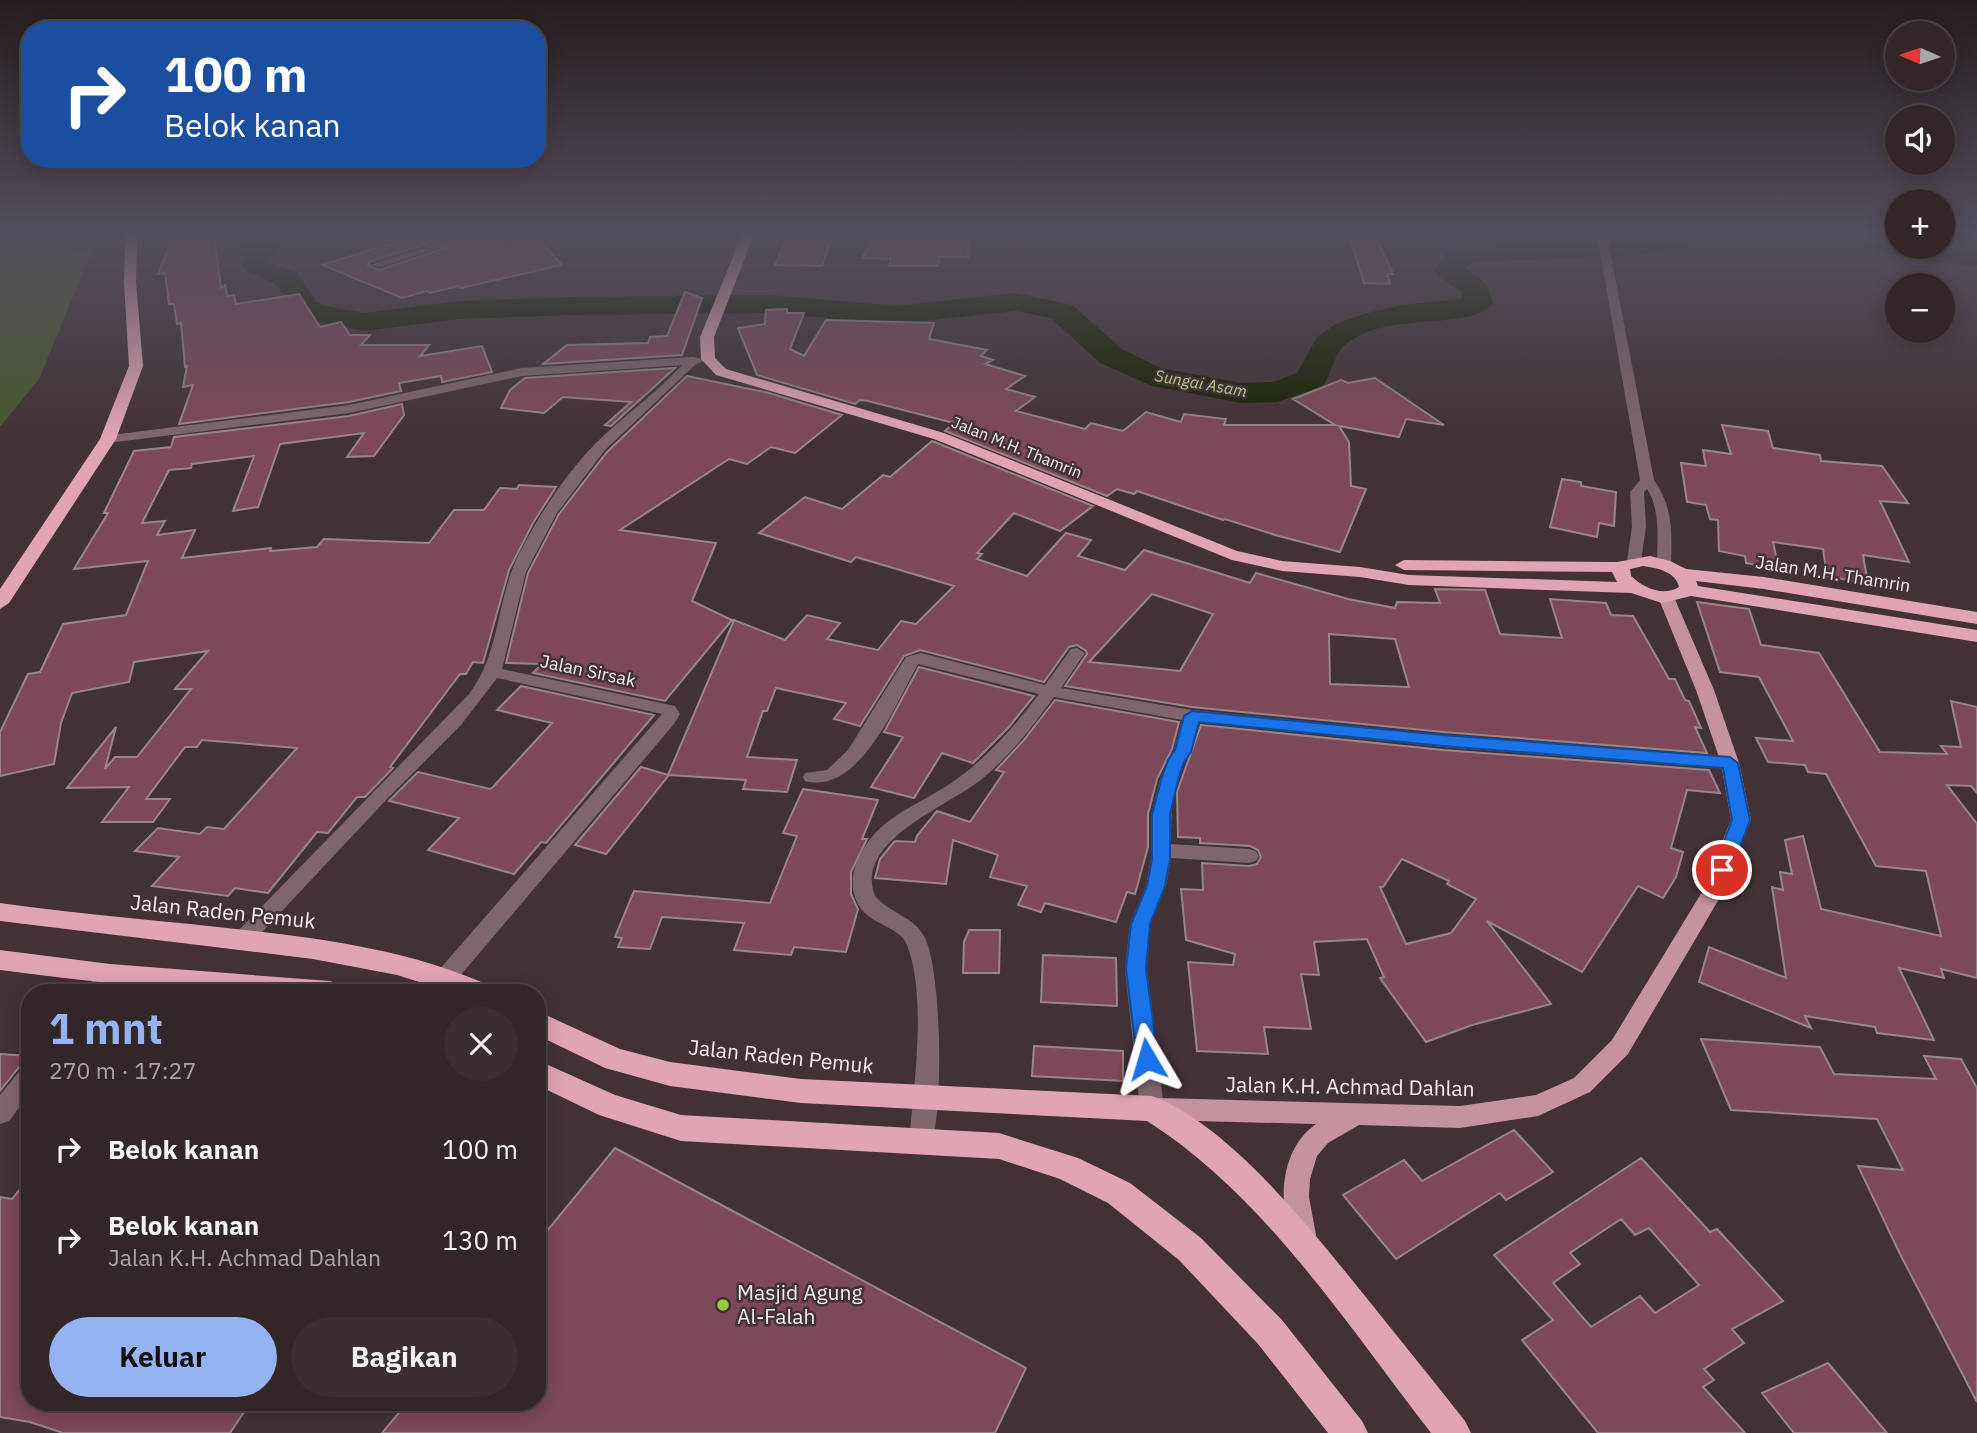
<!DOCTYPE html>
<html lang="id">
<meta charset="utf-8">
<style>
:root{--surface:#322628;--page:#3a2e30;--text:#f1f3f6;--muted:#a8a5a8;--line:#4d4345;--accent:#95b2f1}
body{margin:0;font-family:"IBM Plex Sans",sans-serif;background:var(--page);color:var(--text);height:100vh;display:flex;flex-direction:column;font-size:26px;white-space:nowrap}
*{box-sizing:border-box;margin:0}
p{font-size:23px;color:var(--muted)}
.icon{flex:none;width:38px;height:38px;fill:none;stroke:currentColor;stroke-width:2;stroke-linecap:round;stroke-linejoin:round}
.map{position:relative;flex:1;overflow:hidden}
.drawer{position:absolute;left:21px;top:984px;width:525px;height:427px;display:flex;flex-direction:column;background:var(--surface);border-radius:28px;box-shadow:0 4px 18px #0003,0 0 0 2px var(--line)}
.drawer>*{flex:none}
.hud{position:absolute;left:21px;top:21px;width:525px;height:147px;border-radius:28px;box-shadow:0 4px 18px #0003,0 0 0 2px var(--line);background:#1a4fa0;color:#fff;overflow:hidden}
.needle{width:46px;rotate:273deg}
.tools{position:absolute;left:1885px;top:21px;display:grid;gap:14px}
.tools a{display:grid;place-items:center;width:70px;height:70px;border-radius:50%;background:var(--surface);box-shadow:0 4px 18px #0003,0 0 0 2px var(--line);font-size:35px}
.pin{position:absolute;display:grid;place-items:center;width:60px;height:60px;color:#fff;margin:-30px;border:4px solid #fff;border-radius:50%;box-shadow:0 2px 7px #0007}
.me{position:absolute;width:77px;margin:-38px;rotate:353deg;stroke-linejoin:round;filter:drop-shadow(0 0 5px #0008)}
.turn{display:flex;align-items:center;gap:24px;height:147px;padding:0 28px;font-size:32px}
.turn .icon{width:91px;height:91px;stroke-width:2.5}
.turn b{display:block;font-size:49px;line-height:60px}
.round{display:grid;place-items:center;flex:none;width:74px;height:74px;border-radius:37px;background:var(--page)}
.headline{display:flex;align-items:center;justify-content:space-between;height:119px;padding:0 28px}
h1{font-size:42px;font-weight:700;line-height:52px;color:var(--accent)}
.action{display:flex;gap:14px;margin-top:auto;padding:14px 28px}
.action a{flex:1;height:80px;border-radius:42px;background:var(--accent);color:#111;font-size:28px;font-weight:700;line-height:80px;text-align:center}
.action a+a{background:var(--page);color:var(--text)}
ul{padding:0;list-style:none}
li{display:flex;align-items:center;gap:21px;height:91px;padding:0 28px}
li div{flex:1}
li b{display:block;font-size:26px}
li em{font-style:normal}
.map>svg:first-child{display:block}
.green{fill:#49592f}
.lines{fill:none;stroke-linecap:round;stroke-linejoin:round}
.river{fill:#172200;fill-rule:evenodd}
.building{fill:#7d4858;stroke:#978589;stroke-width:2;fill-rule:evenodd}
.minor{fill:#7f666c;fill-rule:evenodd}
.major{fill:#c592a0;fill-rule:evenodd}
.highway{fill:#e0a4b4;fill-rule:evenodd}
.route{fill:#1a73e8;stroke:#114b97;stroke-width:2}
.poi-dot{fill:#9acb34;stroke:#423236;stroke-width:2.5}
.labels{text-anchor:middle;stroke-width:5;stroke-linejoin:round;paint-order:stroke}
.far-water-label{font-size:16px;font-style:italic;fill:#b0cd82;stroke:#423236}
.far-street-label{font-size:16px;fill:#f9eff1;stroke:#423236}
.street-label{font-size:18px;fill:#f9eff1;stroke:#423236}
.near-street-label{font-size:21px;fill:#f9eff1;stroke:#423236}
.near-poi-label{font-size:21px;fill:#f9eff1;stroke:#423236;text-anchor:start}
</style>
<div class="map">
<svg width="1977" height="1433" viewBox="0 0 1977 1433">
<rect width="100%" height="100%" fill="#423236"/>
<path class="green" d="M0,241l92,10 -53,128 -39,48z"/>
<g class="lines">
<path class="river" d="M229,235c18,0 39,-4 51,13l-11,14 27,10 20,29 6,4 42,8 96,-12 113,-4 196,-2 126,11 121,-13 56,12 50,44 39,19 80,15 32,-1 24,-9 20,-36 19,-13 27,-10 39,-9 60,-6 -1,-8 -23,-15 -4,-6 12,-17 29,-7 163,-7 22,-4h98l-4,6 -60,4 -56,10 -162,7 -12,6c17,10 25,15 29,35 -21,30 -112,5 -151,45 -9,10 -11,27 -19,38l-46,16 -36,1 -89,-17 -52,-23 -49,-45 -35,-7 -121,13 -126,-11 -196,2 -113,4 -96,12 -62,-13c-13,-8 -16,-27 -29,-35 -13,-8 -24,-6 -33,-21l10,-12 -17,-9z
M1842,235h42l13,4v8l80,3v16l-64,-6 -67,-19z"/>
</g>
<path class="building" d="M174,235h40l7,53 4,-3 2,11 7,-1 2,9 63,-10 21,33 21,-5 9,13h20l-9,10h68l-9,11 62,-10 10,26 -50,10 -1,-6 -42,7 2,8 -52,11 -170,22 14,-39 -10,2 4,-21 -2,1 -4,-44 -4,1 -3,-20h-5l-4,-31 -7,1z
M419,235h37l-87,27 -1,4 12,4 103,-35h51l28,30 -101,23 -3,-2 -28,7 -3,-2 -25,7 -80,-33z
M788,235h45l-11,31 -47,-1z
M876,235h93l-1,22h-29l-1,9h-49l2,-7 -29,-1z
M1349,235h26l18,39h-6l3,10 -26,-1z
M685,292l17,6 -20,57 -139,9 24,-19 81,-2 2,-6 17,-1z
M787,309v4h17l-14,36 14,7 22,-36 108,3 -5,16 58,11 -6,6 12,4 -8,4 40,12 -19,13 29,8 -19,14 69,18 6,-6 32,8 23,-19 35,10 3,-8 42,5 -2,6h111l-42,-26 48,-19 7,3 27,-5 69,47 -38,-6 -7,18 -60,-11 10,16 2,44 15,3 -26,63 -65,-17 -50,-16 -2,1 -86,-29 -3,3 -17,-5 -10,7 -162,-65 9,-8 -86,-22 -8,-1 -5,4 -98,-29 -19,-47 27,-4 1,-14z
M675,368l-64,58 -6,-1 26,-23 -68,-5 -19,16 -43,-5 9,-18 15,-12z
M687,376l82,17 73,22 -47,38 -24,-6 -24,17 -18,-5 -109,71 96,13 -24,58 40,19 -67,81 -132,-28 9,-9 -36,-1 22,-90 31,-59 48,-62z
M402,404l2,11 -30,41 -27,1 17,-24 -84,11 -22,63 -25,4 21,-55 -62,8 -1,4 -22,2 -27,53 23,-2 -8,14 38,-5 -13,28 89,-10 -1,3 47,-4 7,-8 105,4 25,-33h30l16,-22 17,1 2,-4 37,2 -23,36 -24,47 -26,93 -10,-1 -7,12h-6l-70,93 3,1 -28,29h-8l-29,36 -11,-1 -49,61 -33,-5 -7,8 -76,-10 27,-29 -44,-6 23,-23 42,6 7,-7 17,2 73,-81 -95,-8 -5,7h-12l-39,52h24l-17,23h-51l27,-35 -62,1 49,-61 -11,42 10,-12h22l54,-68h-16l33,-38 -74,11 -5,20 -57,11 -11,30 -7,41 -54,12v-44l28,-58 12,-2 23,-48 63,-9 22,-54 -74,8 34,-56h-4l30,-62 37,-4 3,-10 175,-21z
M1722,425l46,6 5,17 47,7 1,6 61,5 26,37 -28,-2 29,61 -46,-7 5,29 -41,-8 -4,-27 -50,-7 6,26 -33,-5 -1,-7 -26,-5 -1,-31 -8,-1 -4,-14 -19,-3 -6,-39 25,3 -3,-16 28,4z
M932,441l161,65 -33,25 -46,-18 -37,40 5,1 -5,5 50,17 39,-43 25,7 -13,16 47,14 19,-20 106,33 6,-10 92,26 47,9 2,-6 43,1 -5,-14 50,1 15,44 62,4 -12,-39 56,4 5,12 22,1 36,63h6l10,21 4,1 12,27 -6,-1 12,26 -264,-21 -251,-25 -127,-21 22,-32 -1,-3 -9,-6 -8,2 -25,35 -124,-32 -16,6 -44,70 -26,-7 12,-16 -70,-15 -9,23h-4l-16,46 50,3 -10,32 -44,-3 3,-9 -77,-5 -63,79 -31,-9 66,-78 27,8 66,-155 51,20 22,-25 33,8 -13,16 51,11 23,-29 15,3 38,-38 -98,-29 -5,5 -92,-29 46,-36 37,12 41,-34 7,2zM1152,594l61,20 -33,57 -91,-9zM1329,634l66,5 14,48 -79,-3z
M1562,479l19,3v4l35,6 -2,34 -15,-3 -2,14 -47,-10z
M1697,602l52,7 12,36 58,8 61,99 67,2 -6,-8 20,1 -10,-46 26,6v86l-6,-7 -24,-1 30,39v154l-36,-9 3,9 -45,-10 35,72 -57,-7 -2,-6 -70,-11 6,12 -112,-46 10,-35 77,31 -14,-91 11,3 -3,-18 12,2 -7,-34 18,-4 18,73 120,27 -15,-65 -50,-5 -50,-92 -18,-2 -3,-7 -37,-3 -12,-24 37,3 -34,-64 -39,-5z
M919,667l115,29 -26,32 -35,35 -31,-10 -28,45 -43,-11 32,-50 -19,-5z
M521,686l133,29 -108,128 -5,-1 -27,32 -86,-24 31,-32 -70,-17 29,-29 72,17 3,-2 59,-64 -55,-13z
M1055,700l124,22 -7,27 -15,30 -9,35v33l-13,47 -8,-2 -11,30 -71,-19 -4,9 -23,-7 9,-19 -37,-9 8,-22 -45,-15 -7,44 -71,-6 5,-19 13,-16 2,-2 20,1 2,-6 20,-25 33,11 34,-50 -8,-2 27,-29z
M1201,725l242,25 266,20 11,23 -33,-3 -16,58 12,4 -7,25 -13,21 -25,-12 -56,86 -95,-51 64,83 -79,21 -46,17 -46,-64 4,-1 -17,-38 -53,3 5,33 -18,-1 10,55 -47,-2 4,27 -71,-3 -9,-89 45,3 2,-11 -49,-14 -5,-51 22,1 -1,-27 47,3 8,-2 4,-7 -3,-7 -8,-4 -50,-3v-5l-22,-1 -1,-45zM1402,859l47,22 -2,3 29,15 -25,34 -45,11 -26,-57h3z
M803,789l75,11 -16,39h5l-16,33v22l7,15 -12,43 -52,-5 -3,8 -57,-5 10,-27 -82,-6 -12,32 -32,-2 4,-9 -7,-1 19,-46 136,12 27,-67 -14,-3z
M969,930h31l-1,43h-36l1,-31z
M1043,955l73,3 1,48 -76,-4z
M1701,1039l119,8 14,27 102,5 -12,-23 37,3 16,29v314l-77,-148 -42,-88 45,4 -26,-51 -146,-9z
M1034,1046l89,5v30l-91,-5z
M0,1054l30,2v7l-10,3 -20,25z
M1514,1130l39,42 -47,28 -6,-7 -104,66 -53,-64 61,-35 18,21z
M615,1148l411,220 -31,65h-613l26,-31h129v-159z
M1641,1158l69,74 7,-3 66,72 -51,28 12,14 -40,26 10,11 -11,7 42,46h-147l-76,-93 31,-20 -59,-65zM1621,1219l14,16 14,-7 50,57 -44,28 -15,-17 -49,31 -38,-44 27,-19 -10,-11z
M30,1177v225h179l35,10 -14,21h-167l-33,-11 -30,-5v-220l12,2z
M1828,1363l59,70h-93l-32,-40z"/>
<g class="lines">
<path class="minor" d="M465,235h15l-101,32 -9,-2z
M1597,235h10l47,245c19,27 18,52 17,85l-7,4 -7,-4c0,-24 4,-55 -10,-76l-3,3 2,34 -5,36 -7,4 -7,-4 5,-36 -2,-34 10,-12z
M693,357l13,3 -10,4 -91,86 -48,63 -31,59 -24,97 173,37 5,8 -6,10 -220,259 -8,3 -8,-3 -3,-6 3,-6 224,-257 -165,-36 -36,47 -74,74 -137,146 -7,2 -7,-2 -4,-6 4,-6 233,-239c32,-42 27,-95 50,-140 20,-39 45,-78 76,-110 28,-28 61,-50 87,-79l-160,11 -173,37 -241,30 -6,-4 1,-3 246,-31 173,-37z
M1077,648l8,5 -24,35 131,22 251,25 287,22 6,2 3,4 -3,4 -6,2 -287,-22 -244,-25c-4,16 -8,27 -15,41 -12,23 -13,55 -13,81l78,5 7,2 3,5 -3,5 -7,2 -78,-5 -5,28 -16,38 -3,45 17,140 -4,7 -8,4 -8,-4 -4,-7 -15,-140 5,-45 16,-38 5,-27v-44l9,-35 7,-20 7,-10 8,-30 -128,-23c-21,29 -43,58 -71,81 -33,28 -130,62 -108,118 14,17 38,20 49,40 18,31 20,181 6,213l-9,3 -9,-3 -3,-8c5,-54 18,-145 -2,-196 -5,-13 -21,-18 -33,-25 -30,-19 -25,-52 -6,-78 21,-29 58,-41 86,-61 34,-24 60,-54 85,-87l-121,-30c-21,38 -59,132 -113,117l-2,-4 2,-4 22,-3 21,-20 58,-93 15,-4 124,32 26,-36z
M110,965l8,3 3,6 -13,18h-24l18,-24z
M30,1065v28l-21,28 -9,3v-29l22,-27z"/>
<path class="major" d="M1666,592l8,5 40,93 25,73 12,57 -32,79 -91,155 -38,38 -52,24 -78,12 -101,-3 -31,18 -11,13 -7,23 -1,18 7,38 -4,9 -9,4 -9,-4c-17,-38 -15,-94 22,-120l-157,-4 -8,-4 -4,-7 4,-7 8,-4 301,8 76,-11 38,-17 38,-38 90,-148 29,-72 -10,-57 -25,-73 -38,-93z"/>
<path class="highway" d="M125,235h12l-1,47 7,84 -27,73 -107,164 -9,6v-20l100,-150 29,-73 -5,-84z
M742,235h12l-40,102 1,21 11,11 218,64 293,118 45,10 78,6 49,8 208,7 -5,-10 -208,-2 -9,-5 9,-5 213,2 33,-6 20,5 16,8 78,8 213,35v12l-213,-35 -68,-8 2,5 279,44v12l-286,-46 -29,7 -31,-10 -222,-8 -49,-8 -78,-6 -50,-11 -298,-121 -218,-64 -15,-16 -1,-22zM1643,566c15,2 33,6 36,21 -16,10 -35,1 -48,-11l-1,-7z
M0,903c84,12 169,18 254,28 79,9 159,21 232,53l4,8h-39l-54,-17 -84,-16 -313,-38z
M0,950l110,14 220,17 9,3 4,8c-115,5 -229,-7 -343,-22z
M537,1011l83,38 50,13 131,17 351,17c78,29 161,136 213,200 33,41 67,83 100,125l6,12h-40c-83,-107 -168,-239 -284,-312l-346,-18 -131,-17 -65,-18 -68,-33z
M537,1060l78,35 66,20 318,18 79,25 52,25 71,55 81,82 80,101 6,12h-40l-70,-89 -79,-84 -71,-57 -48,-24 -61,-20 -318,-18 -82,-26 -62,-30z"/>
</g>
<linearGradient id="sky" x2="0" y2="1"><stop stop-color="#241c1e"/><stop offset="0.54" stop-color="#544f5d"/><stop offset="1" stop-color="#544f5d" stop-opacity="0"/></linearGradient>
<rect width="1977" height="436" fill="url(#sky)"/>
<path class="route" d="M1192,711l251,24 287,22 8,6 12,57 -19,50 -3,4h-12l-3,-4 19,-50 -9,-52 -280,-22 -244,-24 -8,30 -7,10 -6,18 -8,35v44l-5,27 -15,38 -4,45 12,90 -3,6 -8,3 -7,-3 -3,-6 -11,-90 5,-45 16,-38 5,-27v-44l9,-35 7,-20 7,-10 9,-34z"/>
<circle class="poi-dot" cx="723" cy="1305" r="7"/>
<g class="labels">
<g class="far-water-label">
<text transform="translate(1201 383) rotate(10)" y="6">Sungai Asam</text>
</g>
<g class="far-street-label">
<text transform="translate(1017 447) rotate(22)" y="6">Jalan M.H. Thamrin</text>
</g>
<g class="street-label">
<text transform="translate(1833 574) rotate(9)" y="6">Jalan M.H. Thamrin</text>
<text transform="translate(588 671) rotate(12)" y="6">Jalan Sirsak</text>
</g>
<g class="near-street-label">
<text transform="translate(223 912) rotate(6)" y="7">Jalan Raden Pemuk</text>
<text transform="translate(781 1057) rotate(6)" y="7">Jalan Raden Pemuk</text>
<text transform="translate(1350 1087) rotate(1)" y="7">Jalan K.H. Achmad Dahlan</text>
</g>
<g class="near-poi-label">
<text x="737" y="1300">Masjid Agung<tspan x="737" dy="24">Al-Falah</tspan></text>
</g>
</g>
</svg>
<div class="tools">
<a><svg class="needle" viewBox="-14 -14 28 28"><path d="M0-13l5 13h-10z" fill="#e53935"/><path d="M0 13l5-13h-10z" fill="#a8a5a8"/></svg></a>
<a><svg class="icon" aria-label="sound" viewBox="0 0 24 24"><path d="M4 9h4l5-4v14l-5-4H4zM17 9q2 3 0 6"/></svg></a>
<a>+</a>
<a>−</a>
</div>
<div class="pin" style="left:1722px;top:870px;background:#d93025"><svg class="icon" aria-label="arrive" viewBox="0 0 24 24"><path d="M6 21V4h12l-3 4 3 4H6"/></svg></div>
<svg class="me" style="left:1147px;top:1059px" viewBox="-20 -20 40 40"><path d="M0-17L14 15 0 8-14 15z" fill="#1a73e8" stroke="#fff" stroke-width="4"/></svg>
<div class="hud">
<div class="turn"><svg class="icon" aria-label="right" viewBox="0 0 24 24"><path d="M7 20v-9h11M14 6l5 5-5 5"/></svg><div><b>100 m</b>Belok kanan</div></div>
</div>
<section class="drawer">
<div class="headline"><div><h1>1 mnt</h1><p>270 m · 17:27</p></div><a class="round"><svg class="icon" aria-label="close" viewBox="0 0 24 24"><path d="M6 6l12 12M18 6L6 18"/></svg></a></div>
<ul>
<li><svg class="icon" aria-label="right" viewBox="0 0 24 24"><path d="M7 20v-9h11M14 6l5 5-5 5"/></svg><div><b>Belok kanan</b></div><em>100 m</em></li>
<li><svg class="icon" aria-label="right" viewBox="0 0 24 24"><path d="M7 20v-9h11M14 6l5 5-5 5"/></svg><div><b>Belok kanan</b><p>Jalan K.H. Achmad Dahlan</p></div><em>130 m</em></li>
</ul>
<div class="action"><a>Keluar</a><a>Bagikan</a></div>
</section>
</div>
